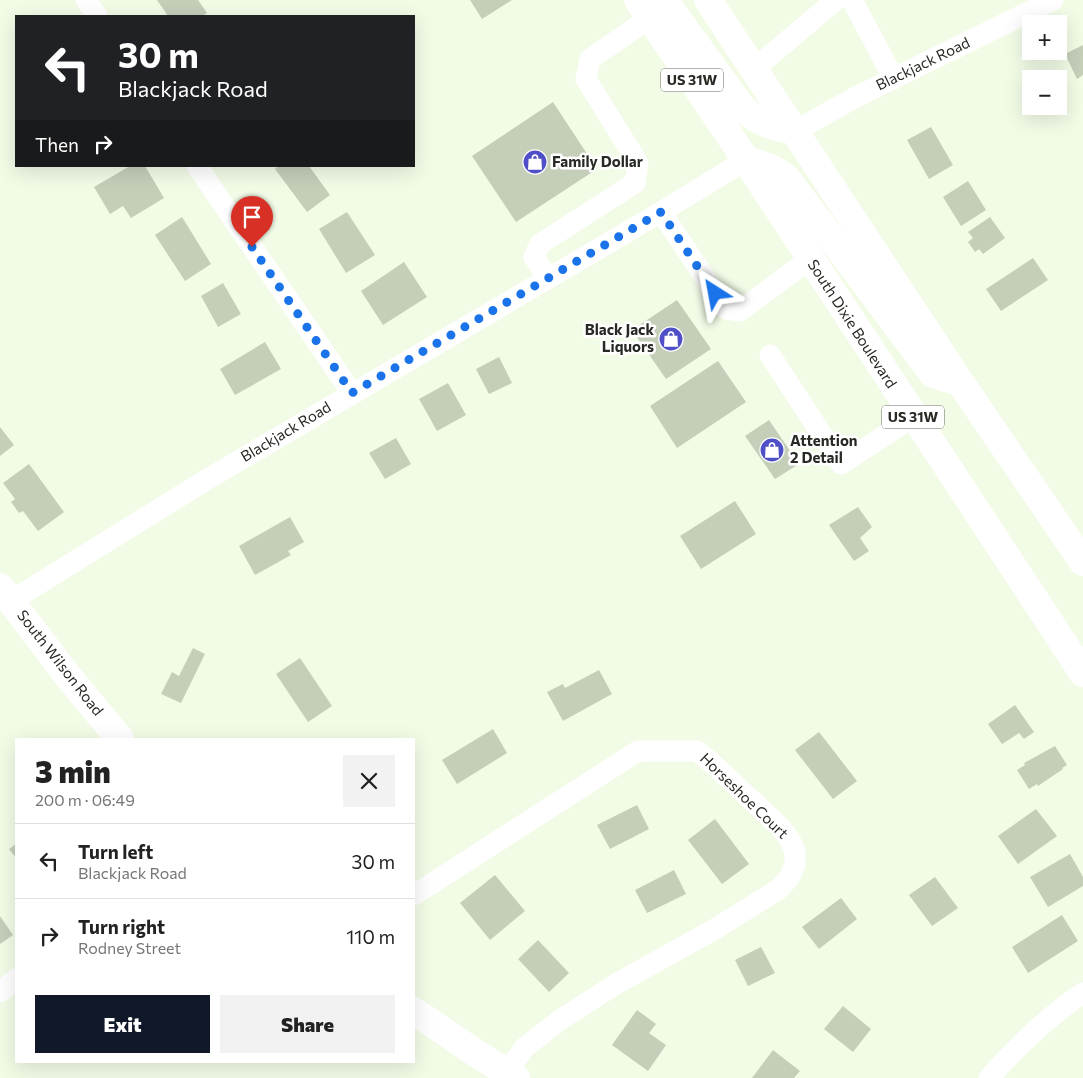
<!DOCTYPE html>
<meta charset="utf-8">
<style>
:root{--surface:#fff;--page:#f2f2f2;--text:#222;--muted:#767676;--line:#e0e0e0;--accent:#111827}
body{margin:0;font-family:Commissioner,sans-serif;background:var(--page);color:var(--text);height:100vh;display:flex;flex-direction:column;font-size:19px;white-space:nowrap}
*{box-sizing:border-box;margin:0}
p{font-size:16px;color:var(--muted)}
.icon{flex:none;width:28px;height:28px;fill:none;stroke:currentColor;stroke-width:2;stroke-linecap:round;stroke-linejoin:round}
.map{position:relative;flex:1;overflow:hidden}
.sheet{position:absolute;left:15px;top:738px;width:400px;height:325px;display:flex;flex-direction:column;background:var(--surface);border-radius:0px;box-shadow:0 5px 20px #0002}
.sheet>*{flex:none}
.banner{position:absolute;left:15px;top:15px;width:400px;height:152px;border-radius:0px;box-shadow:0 5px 20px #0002;background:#202124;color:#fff;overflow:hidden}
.fabs{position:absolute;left:1022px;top:15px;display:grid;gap:10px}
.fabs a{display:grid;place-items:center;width:45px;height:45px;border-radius:0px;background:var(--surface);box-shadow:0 5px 20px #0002;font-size:25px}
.pin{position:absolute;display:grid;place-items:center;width:42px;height:42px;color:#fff;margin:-51px -21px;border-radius:50% 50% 50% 0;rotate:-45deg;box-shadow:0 0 5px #0007}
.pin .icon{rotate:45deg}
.me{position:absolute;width:55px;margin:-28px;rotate:326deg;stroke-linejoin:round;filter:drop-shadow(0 0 4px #0008)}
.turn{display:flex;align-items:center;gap:18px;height:105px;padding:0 20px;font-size:22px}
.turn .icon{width:65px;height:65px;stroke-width:2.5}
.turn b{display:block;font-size:35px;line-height:42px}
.then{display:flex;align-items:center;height:48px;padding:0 20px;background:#0003;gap:10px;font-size:19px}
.round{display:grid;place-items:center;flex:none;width:52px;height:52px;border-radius:0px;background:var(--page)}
.overview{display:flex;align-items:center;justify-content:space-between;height:85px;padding:0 20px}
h1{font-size:30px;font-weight:800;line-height:38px}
.primary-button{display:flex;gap:10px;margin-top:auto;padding:10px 20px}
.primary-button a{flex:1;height:58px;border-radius:0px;background:var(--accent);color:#fff;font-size:20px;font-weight:800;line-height:58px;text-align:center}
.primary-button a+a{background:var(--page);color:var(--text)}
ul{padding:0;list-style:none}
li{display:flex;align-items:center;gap:15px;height:75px;padding:0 20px;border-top:1px solid var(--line)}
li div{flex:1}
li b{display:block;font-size:19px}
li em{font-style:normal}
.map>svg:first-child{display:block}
.building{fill:#c5ceb9}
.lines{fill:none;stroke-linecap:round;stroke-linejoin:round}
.minor{stroke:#fff;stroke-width:21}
.major{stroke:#fff;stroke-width:28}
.highway{stroke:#fff;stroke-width:28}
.route{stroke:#1a73e8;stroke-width:9;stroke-dasharray:0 16.2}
.labels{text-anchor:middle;stroke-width:5;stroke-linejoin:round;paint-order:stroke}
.shield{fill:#fff;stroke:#676a64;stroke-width:1}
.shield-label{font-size:14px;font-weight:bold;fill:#262a22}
.street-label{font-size:15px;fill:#262a22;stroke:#fff}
.poi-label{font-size:15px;font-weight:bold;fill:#262a22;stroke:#fff;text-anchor:start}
</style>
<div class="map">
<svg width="1083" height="1078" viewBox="0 0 1083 1078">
<rect width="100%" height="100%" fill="#f1fbe6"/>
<path class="building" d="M157,0h41l9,13 -4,3h-35z
M470,0h42l-30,19z
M1083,45v30l-6,4 -12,-25z
M553,102l44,67 -81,53 -44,-66z
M931,127l22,38 -24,14 -22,-39z
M130,166h15l19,32 -33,20 -8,-12 -13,8 -16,-27z
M278,166h31l21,29 -23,17 -32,-43z
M968,181l18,29 -25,16 -18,-29z
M347,212l28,43 -29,18 -27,-44z
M182,217l29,47 -26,17 -30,-46z
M990,217l15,21 -22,16 -4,-5 -4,3 -7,-10 5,-4 -5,-6z
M1033,258l15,22 -47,31 -15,-22z
M404,262l23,35 -44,28 -22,-34z
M223,283l18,31 -23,13 -17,-31z
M677,300l34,49 -45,30 -34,-49z
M265,342l16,27 -46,26 -15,-26z
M499,357l13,26 -23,11 -13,-25z
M718,361l28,41 -69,46 -27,-42z
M448,383l18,32 -29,16 -18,-32z
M769,420l30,44 -24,15 -30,-43z
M0,427l14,18 -14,11z
M396,438l15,26 -26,15 -16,-26z
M29,464l35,48 -26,19 -15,-20 -4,2 -8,-11 4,-3 -12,-16z
M735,501l21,33 -55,35 -21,-33z
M858,507l14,20 -12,11 9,13 -15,10 -25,-36z
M290,517l14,25 -16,9 3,4 -36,20 -16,-29z
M193,648l12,6 -24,49 -20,-9 11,-22 7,4z
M300,658l32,48 -24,16 -32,-48z
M599,670l13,24 -49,27 -16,-29 16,-8 2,4z
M1015,705l19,27 -10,7 -5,-6 -17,11 -14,-20z
M493,729l14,24 -50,31 -15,-24z
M819,732l38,49 -24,18 -38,-49z
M1055,746l12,19 -5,3 1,1 -25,17 -1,-2 -8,5 -12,-19 8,-5 -1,-2z
M637,805l12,24 -39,20 -13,-24z
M1036,809l21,27 -39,28 -20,-28z
M715,819l34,45 -27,20 -34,-44z
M16,844v14l-7,-9z
M1070,854l13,23v9l-35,21 -18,-30z
M674,870l12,24 -39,19 -12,-23z
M495,875l30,36 -35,29 -30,-37z
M935,877l23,31 -26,18 -23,-31z
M841,898l16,21 -38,30 -17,-22z
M1062,915l16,26 -50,32 -16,-26z
M0,916l13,19 -13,9z
M538,940l31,33 -20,19 -31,-33z
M761,947l14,26 -27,13 -13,-26z
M843,1006l28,23 -18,23 -29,-23z
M637,1010l19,14 -7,9 17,12 -18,26 -36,-26z
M773,1050l27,21 -6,7h-42z"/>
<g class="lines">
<path class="minor" d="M86,0l11,16
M852,0l42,79
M754,69l82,-69
M795,131l61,-34 197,-97
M197,166l155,227
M661,212l65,97 14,2 70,-52
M548,278l-14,-21 6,-13 95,-61 3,-20 -52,-84 4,-20 60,-41
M770,355l71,109 72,-47
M11,601l195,-121 455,-268 85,-52
M414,895l224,-144h59l16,13 65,61 11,13 6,13v14l-6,13 -10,11 -64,40 -99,55 -56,36 -36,28 -17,25
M0,992l16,-13
M989,1078c29,-32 58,-61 94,-85"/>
<path class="major" d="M0,587l67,88 53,64
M414,1011l60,41 42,26"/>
<path class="highway" d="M638,0l108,160 337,513
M664,0l79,109c18,15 29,17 52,22
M708,0l252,382 123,180
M746,160c16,4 28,8 41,19l146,195 27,8"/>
</g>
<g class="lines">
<path class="route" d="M252,247l100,146 309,-181 54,81"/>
</g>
<defs>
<symbol id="shop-disc" viewBox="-11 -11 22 22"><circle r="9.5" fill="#4f50c7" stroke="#fff"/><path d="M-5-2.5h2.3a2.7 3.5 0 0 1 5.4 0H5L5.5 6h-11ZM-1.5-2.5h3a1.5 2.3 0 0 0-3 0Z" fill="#fff"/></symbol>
</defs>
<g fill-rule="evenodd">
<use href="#shop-disc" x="521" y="148" width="28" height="28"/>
<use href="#shop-disc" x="657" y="325" width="28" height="28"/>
<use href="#shop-disc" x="758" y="436" width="28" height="28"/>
</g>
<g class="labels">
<g class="shield">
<rect x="661" y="68.5" width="62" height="23" rx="4"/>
<rect x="882" y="405.5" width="62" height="23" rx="4"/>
</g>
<g class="shield-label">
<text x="692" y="85">US 31W</text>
<text x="913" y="422">US 31W</text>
</g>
<g class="street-label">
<text transform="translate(923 64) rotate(-26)" y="5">Blackjack Road</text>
<text transform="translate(852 324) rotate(57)" y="5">South Dixie Boulevard</text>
<text transform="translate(286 432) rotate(-31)" y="5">Blackjack Road</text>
<text transform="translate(60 663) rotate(52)" y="5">South Wilson Road</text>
<text transform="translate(744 796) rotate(44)" y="5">Horseshoe Court</text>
</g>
<g class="poi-label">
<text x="552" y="167">Family Dollar</text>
<text x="654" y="335" text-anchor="end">Black Jack<tspan x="654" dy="17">Liquors</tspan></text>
<text x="790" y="446">Attention<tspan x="790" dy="17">2 Detail</tspan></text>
</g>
</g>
</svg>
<div class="fabs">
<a>+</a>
<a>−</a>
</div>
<div class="pin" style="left:252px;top:247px;background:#d93025"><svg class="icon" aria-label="arrive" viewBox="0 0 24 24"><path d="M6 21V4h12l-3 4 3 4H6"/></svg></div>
<svg class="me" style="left:715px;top:293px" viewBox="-20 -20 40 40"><path d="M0-17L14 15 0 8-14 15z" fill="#1a73e8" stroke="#fff" stroke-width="4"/></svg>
<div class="banner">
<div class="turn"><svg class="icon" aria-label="left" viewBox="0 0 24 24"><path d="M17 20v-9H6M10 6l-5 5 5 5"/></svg><div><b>30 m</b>Blackjack Road</div></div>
<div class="then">Then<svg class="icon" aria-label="right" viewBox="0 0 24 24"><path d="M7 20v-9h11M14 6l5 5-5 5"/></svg></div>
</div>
<section class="sheet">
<div class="overview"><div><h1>3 min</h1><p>200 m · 06:49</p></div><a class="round"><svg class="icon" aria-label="close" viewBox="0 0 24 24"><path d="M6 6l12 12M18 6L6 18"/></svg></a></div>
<ul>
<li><svg class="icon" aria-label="left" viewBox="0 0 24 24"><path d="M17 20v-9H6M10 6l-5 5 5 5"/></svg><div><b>Turn left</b><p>Blackjack Road</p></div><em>30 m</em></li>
<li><svg class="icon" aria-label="right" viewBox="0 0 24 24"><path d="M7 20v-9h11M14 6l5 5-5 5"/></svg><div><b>Turn right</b><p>Rodney Street</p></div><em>110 m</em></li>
</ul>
<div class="primary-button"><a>Exit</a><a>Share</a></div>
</section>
</div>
